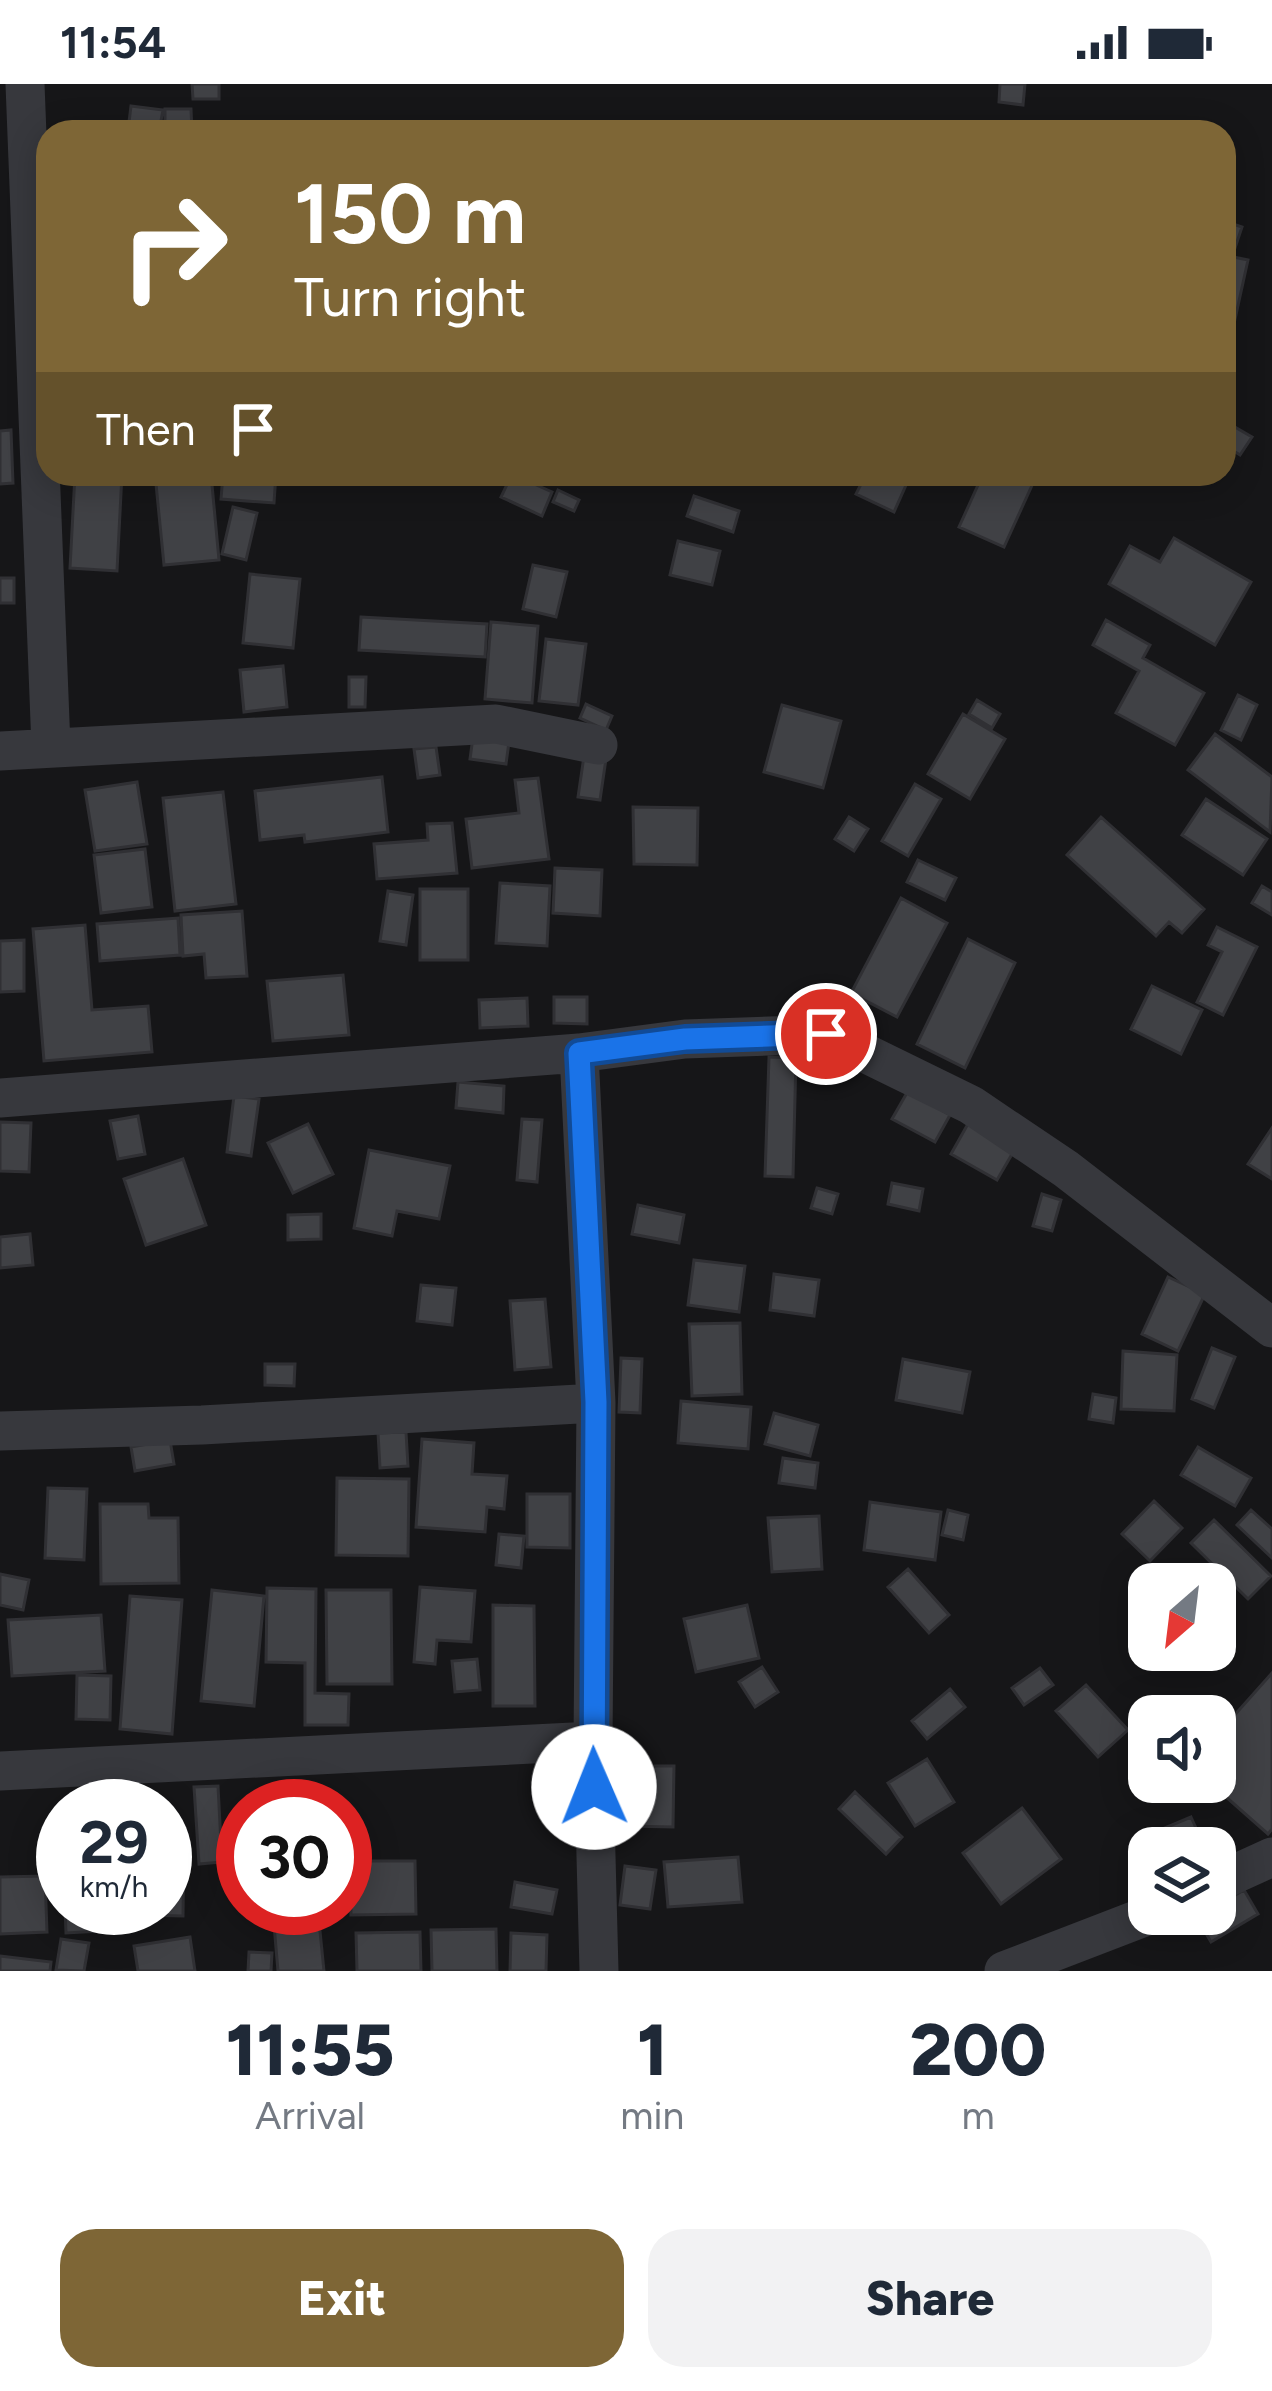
<!DOCTYPE html>
<style>
:root{--surface:#fff;--page:#f2f2f3;--text:#1f2937;--muted:#747a83;--accent:#7e6636}
body{margin:0;font-family:Figtree,sans-serif;background:var(--page);color:var(--text);height:100vh;display:flex;flex-direction:column;font-size:45px;white-space:nowrap}
*{box-sizing:border-box;margin:0}
p{font-size:39px;color:var(--muted)}
.icon{flex:none;width:66px;height:66px;fill:none;stroke:currentColor;stroke-width:2;stroke-linecap:round;stroke-linejoin:round}
.map{position:relative;height:1887px;overflow:hidden}
.sheet{display:flex;flex-direction:column;background:var(--surface);flex:1}
.sheet>*{flex:none}
.hud{position:absolute;left:36px;top:36px;width:1200px;height:366px;border-radius:36px;box-shadow:0 6px 30px #0003;background:#7e6636;color:#fff;overflow:hidden}
.needle{width:78px;rotate:208deg}
.fabs{position:absolute;left:1128px;top:1479px;display:grid;gap:24px}
.fabs a{display:grid;place-items:center;width:108px;height:108px;border-radius:24px;background:var(--surface);box-shadow:0 6px 30px #0003;font-size:60px}
.speed{position:absolute;left:36px;top:1695px;display:flex;gap:24px;font-size:60px;font-weight:700;text-align:center}
.speed>*{display:grid;place-content:center;width:156px;height:156px;border-radius:50%;background:var(--surface);box-shadow:0 6px 30px #0003;line-height:1}
.speed small{font-size:30px;font-weight:400}
.speed .limit{border:18px solid #d22;background:#fff;color:#111}
.pin{position:absolute;display:grid;place-items:center;width:102px;height:102px;color:#fff;margin:-51px;border:6px solid #fff;border-radius:50%;box-shadow:0 3px 12px #0007}
.me{position:absolute;width:132px;margin:-66px;rotate:359deg;stroke-linejoin:round;filter:drop-shadow(0 0 9px #0008)}
.turn{display:flex;align-items:center;gap:42px;height:252px;padding:0 60px;font-size:54px}
.turn .icon{width:156px;height:156px;stroke-width:2.5}
.turn b{display:block;font-size:84px;line-height:102px}
.then{display:flex;align-items:center;height:114px;padding:0 60px;background:#0003;gap:24px;font-size:45px}
.eta{display:flex;justify-content:space-evenly;align-items:center;height:204px;text-align:center}
.eta b{font-size:72px;font-weight:800;line-height:84px}
.button{display:flex;gap:24px;margin-top:auto;padding:24px 60px}
.button a{flex:1;height:138px;border-radius:36px;background:var(--accent);color:#fff;font-size:48px;font-weight:800;line-height:138px;text-align:center}
.button a+a{background:var(--page);color:var(--text)}
.status{display:flex;justify-content:space-between;align-items:center;height:84px;padding:0 60px;background:var(--surface);direction:ltr}
.status svg{height:33px;fill:currentColor}
.map>svg:first-child{display:block}
.building{fill:#404145;stroke:#303034;stroke-width:3}
.lines{fill:none;stroke-linecap:round;stroke-linejoin:round}
.minor{stroke:#37383d;stroke-width:39}
.route-casing{stroke:#114b97;stroke-width:30}
.route{stroke:#1a73e8;stroke-width:21}
</style>
<div class="status"><b>11:54</b><svg viewBox="0 0 49 12"><path d="M0 12V9h3v3zM5 12V6h3v6zM10 12V3h3v9zM15 12V0h3v12zM26 1h20v11H26zM47 4h2v5h-2z"/></svg></div>
<div class="map">
<svg width="1272" height="1887" viewBox="0 0 1272 1887">
<rect width="100%" height="100%" fill="#161618"/>
<path class="building" d="M192,0h27v15h-26z
M1000,0h25l-2,21 -24,-3z
M131,22l32,4 -3,16 -31,-4z
M165,25h26l1,23h-27z
M1224,137l18,6 -9,27 -9,-2z
M1224,171l24,5 -16,73 -8,-2z
M1228,339l24,14 -12,18 -16,-10z
M11,346l2,53 -13,1v-53z
M75,390h47l-5,97 -47,-3z
M155,390h56l8,86 -55,5z
M223,390h53l-2,29 -53,-4z
M512,390l40,18 -10,24 -41,-19z
M866,390h45l-17,38 -38,-18z
M983,390h36l15,7 -30,66 -45,-20z
M558,406l21,10 -5,11 -21,-9z
M694,412l45,15 -6,21 -46,-16z
M233,423l24,6 -11,47 -24,-6z
M1174,454l77,44 -36,63 -106,-61 21,-38 30,16z
M678,457l42,10 -8,34 -42,-10z
M533,481l34,7 -11,45 -33,-8z
M250,490l50,5 -7,69 -50,-5z
M0,494h14v25h-14z
M361,533l126,7 -2,33 -126,-7z
M1106,536l44,25 -7,13 61,35 -29,52 -59,-32 23,-42 -46,-26z
M491,538l47,4 -6,77 -47,-4z
M546,555l40,5 -8,61 -39,-4z
M283,582l4,41 -43,5 -4,-42z
M349,593h17l-1,30h-16z
M1238,611l19,10 -16,35 -20,-10z
M977,616l23,14 -8,14 -23,-14z
M586,620l26,12 -6,14 -26,-12z
M782,621l59,16 -18,67 -59,-16z
M963,630l42,25 -35,60 -42,-25z
M1215,650l57,43 -2,55 -82,-62z
M473,653l36,5 -3,22 -36,-5z
M436,663l4,28 -22,3 -4,-29z
M584,672l22,3 -6,41 -22,-3z
M382,693l6,55 -83,10 -1,-7 -44,5 -5,-49z
M538,694l11,81 -77,9 -6,-49 53,-6 -4,-33z
M137,698l10,62 -52,7 -10,-61z
M915,700l26,15 -33,57 -26,-15z
M223,708l13,112 -61,7 -12,-113z
M1206,715l61,40 -24,36 -61,-40z
M633,723l65,1 -1,57 -63,-1z
M849,733l19,12 -14,22 -19,-12z
M1101,733l103,92 -22,24 -13,-11 -13,14 -89,-81z
M452,739l5,50 -80,6 -3,-35 54,-4 -1,-16z
M145,765l7,58 -51,6 -7,-58z
M918,776l38,18 -11,22 -38,-18z
M555,784l47,2 -2,46 -47,-3z
M500,799l50,3 -3,60 -51,-3z
M1262,802l10,6v23l-20,-12z
M420,805h48v71h-48z
M388,807l25,4 -7,50 -26,-4z
M901,814l46,25 -50,94 -46,-24z
M242,827l5,65 -41,2 -2,-24 -21,2 -2,-41z
M178,834l2,37 -80,6 -3,-37z
M85,841l7,85 56,-4 4,46 -108,9 -11,-132z
M1217,843l40,20 -34,68 -26,-13 25,-50 -14,-7z
M968,855l47,24 -50,105 -48,-24z
M24,856v51l-24,1v-51z
M343,891l6,60 -76,6 -6,-60z
M1152,902l50,24 -21,44 -50,-25z
M554,913h33v27l-33,-1z
M527,914l1,28 -48,2 -1,-28z
M769,973l27,1 -3,119 -28,-1z
M458,998l46,4 -1,27 -47,-5z
M908,1007l42,24 -15,27 -43,-23z
M234,1012l25,3 -8,57 -24,-4z
M138,1032l7,38 -27,5 -8,-38z
M522,1035l20,1 -5,62 -20,-2z
M0,1038l31,1 -2,49 -29,-1z
M969,1038l46,27 -18,31 -46,-26z
M308,1040l25,50 -40,19 -25,-50z
M1272,1044v51l-24,-15z
M369,1066l81,16 -11,53 -42,-8 -5,25 -38,-8z
M183,1075l23,66 -60,20 -22,-66z
M892,1099l31,6 -4,22 -31,-7z
M817,1104l21,6 -6,20 -21,-6z
M1042,1110l19,6 -9,31 -19,-5z
M638,1121l46,10 -5,28 -47,-9z
M321,1130v25l-33,1v-25z
M30,1150l3,31 -33,3v-31z
M694,1176l51,6 -6,46 -51,-7z
M774,1190l45,6 -5,36 -44,-6z
M1168,1193l37,17 -27,57 -36,-17z
M421,1201l35,3 -4,37 -35,-4z
M545,1215l6,68 -36,3 -5,-69z
M740,1239l2,71 -50,2 -3,-72z
M1212,1264l23,9 -21,51 -22,-9z
M1123,1267l54,4 -3,56 -53,-2z
M621,1274l21,1 -2,54 -21,-1z
M903,1275l67,13 -8,41 -66,-13z
M265,1280h30l-1,22 -29,-1z
M1093,1310l23,4 -3,25 -24,-4z
M681,1317l70,6 -3,42 -70,-6z
M774,1329l44,12 -8,31 -45,-12z
M406,1348l2,34 -28,2 -2,-35z
M422,1355l52,4 -2,31 35,2 -3,33 -17,-2 -2,25 -69,-5z
M170,1356l4,24 -39,7 -4,-24z
M1198,1363l53,31 -16,28 -54,-31z
M783,1374l35,5 -3,25 -36,-5z
M337,1394l72,1 -1,77 -72,-1z
M48,1404l39,1 -3,71 -39,-2z
M527,1410h43v54l-43,-1z
M1154,1417l28,27 -32,33 -28,-27z
M870,1418l71,10 -6,48 -71,-10z
M100,1420h48l1,14h29l1,65 -78,1z
M948,1426l20,5 -5,25 -21,-5z
M1251,1426l21,19v29l-35,-33z
M819,1432l3,53 -50,3 -4,-54z
M1214,1436l57,56 -23,23 -57,-56z
M499,1450l25,2 -3,32 -25,-3z
M908,1485l41,46 -20,18 -41,-46z
M0,1490l29,6 -6,30 -23,-5z
M420,1503l55,4 -4,51 -34,-2 -2,24 -21,-2z
M267,1504l49,1 -1,104 34,1 -1,31h-43v-62l-39,-1z
M212,1506l52,6 -10,110 -53,-5z
M326,1506h65l1,94h-65z
M130,1512l52,4 -10,134 -52,-5z
M493,1521l41,1 1,100h-42z
M747,1521l12,53 -63,14 -12,-53z
M101,1531l4,56 -93,5 -4,-56z
M477,1575l3,31 -25,2 -3,-31z
M762,1583l16,25 -23,15 -16,-25z
M1040,1584l13,17 -29,20 -12,-17z
M1272,1589v156l-4,5 -59,-52h6v-45z
M77,1591l34,1 -1,44 -34,-1z
M1086,1601l42,45 -30,27 -42,-46z
M950,1605l15,18 -38,32 -15,-18z
M927,1675l27,43 -39,24 -27,-43z
M1149,1678v20h13l-12,10 -16,-18z
M626,1682h48l-1,61 -47,-1z
M218,1702l4,76 -23,2 -5,-77z
M855,1708l47,45 -16,17 -47,-45z
M1022,1724l39,51 -60,45 -38,-51z
M1191,1733l14,31h-43l-7,-16z
M165,1758h19l-1,74 -45,-1v-7h27z
M738,1773l4,45 -74,5 -4,-45z
M350,1777h65l1,53 -65,1z
M625,1782l31,4 -6,39 -30,-4z
M45,1792l2,56 -47,2v-57z
M515,1798l42,8 -5,24 -41,-7z
M1244,1806l14,24 -47,28 -14,-24 18,-4v-7z
M65,1824h53l1,22 -53,3z
M319,1837l5,50h-46l-4,-46z
M496,1845l1,42h-65l-1,-41z
M420,1848l1,39h-64l-1,-38z
M511,1849l36,2 -1,36h-36z
M190,1853l5,34h-57l-4,-25z
M61,1855l28,4 -5,28 -28,-1z
M249,1868l23,1 -1,18h-23z
M0,1872l51,6 -1,9h-50z"/>
<g class="lines">
<path class="minor" d="M25,0l26,663
M0,667l496,-27 102,21
M579,969l17,350 -3,338 6,230
M0,1014l579,-45 106,-14 141,-5 145,71 95,64 206,159
M0,1347l202,-6 394,-22
M0,1687l593,-30
M1215,1799l57,-26
M1004,1887l148,-57"/>
</g>
<g class="lines">
<defs>
<path id="route" d="M594,1703l2,-385 -17,-349 106,-14 141,-5"/>
</defs>
<use href="#route" class="route-casing"/>
<use href="#route" class="route"/>
</g>
</svg>
<div class="fabs">
<a><svg class="needle" viewBox="-14 -14 28 28"><path d="M0-13l5 13h-10z" fill="#e53935"/><path d="M0 13l5-13h-10z" fill="#747a83"/></svg></a>
<a><svg class="icon" aria-label="sound" viewBox="0 0 24 24"><path d="M4 9h4l5-4v14l-5-4H4zM17 9q2 3 0 6"/></svg></a>
<a><svg class="icon" aria-label="layers" viewBox="0 0 24 24"><path d="M12 4l9 5-9 5-9-5zM3 14l9 5 9-5"/></svg></a>
</div>
<div class="speed"><div>29<small>km/h</small></div><div class="limit">30</div></div>
<div class="pin" style="left:826px;top:950px;background:#d93025"><svg class="icon" aria-label="arrive" viewBox="0 0 24 24"><path d="M6 21V4h12l-3 4 3 4H6"/></svg></div>
<svg class="me" style="left:594px;top:1703px" viewBox="-20 -20 40 40"><circle r="19" fill="#fff"/><path d="M0-13L10 11 0 6-10 11z" fill="#1a73e8"/></svg>
<div class="hud">
<div class="turn"><svg class="icon" aria-label="right" viewBox="0 0 24 24"><path d="M7 20v-9h11M14 6l5 5-5 5"/></svg><div><b>150 m</b>Turn right</div></div>
<div class="then">Then<svg class="icon" aria-label="arrive" viewBox="0 0 24 24"><path d="M6 21V4h12l-3 4 3 4H6"/></svg></div>
</div>
</div>
<section class="sheet">
<div class="eta">
<div><b>11:55</b><p>Arrival</p></div>
<div><b>1</b><p>min</p></div>
<div><b>200</b><p>m</p></div>
</div>
<div class="button"><a>Exit</a><a>Share</a></div>
</section>
